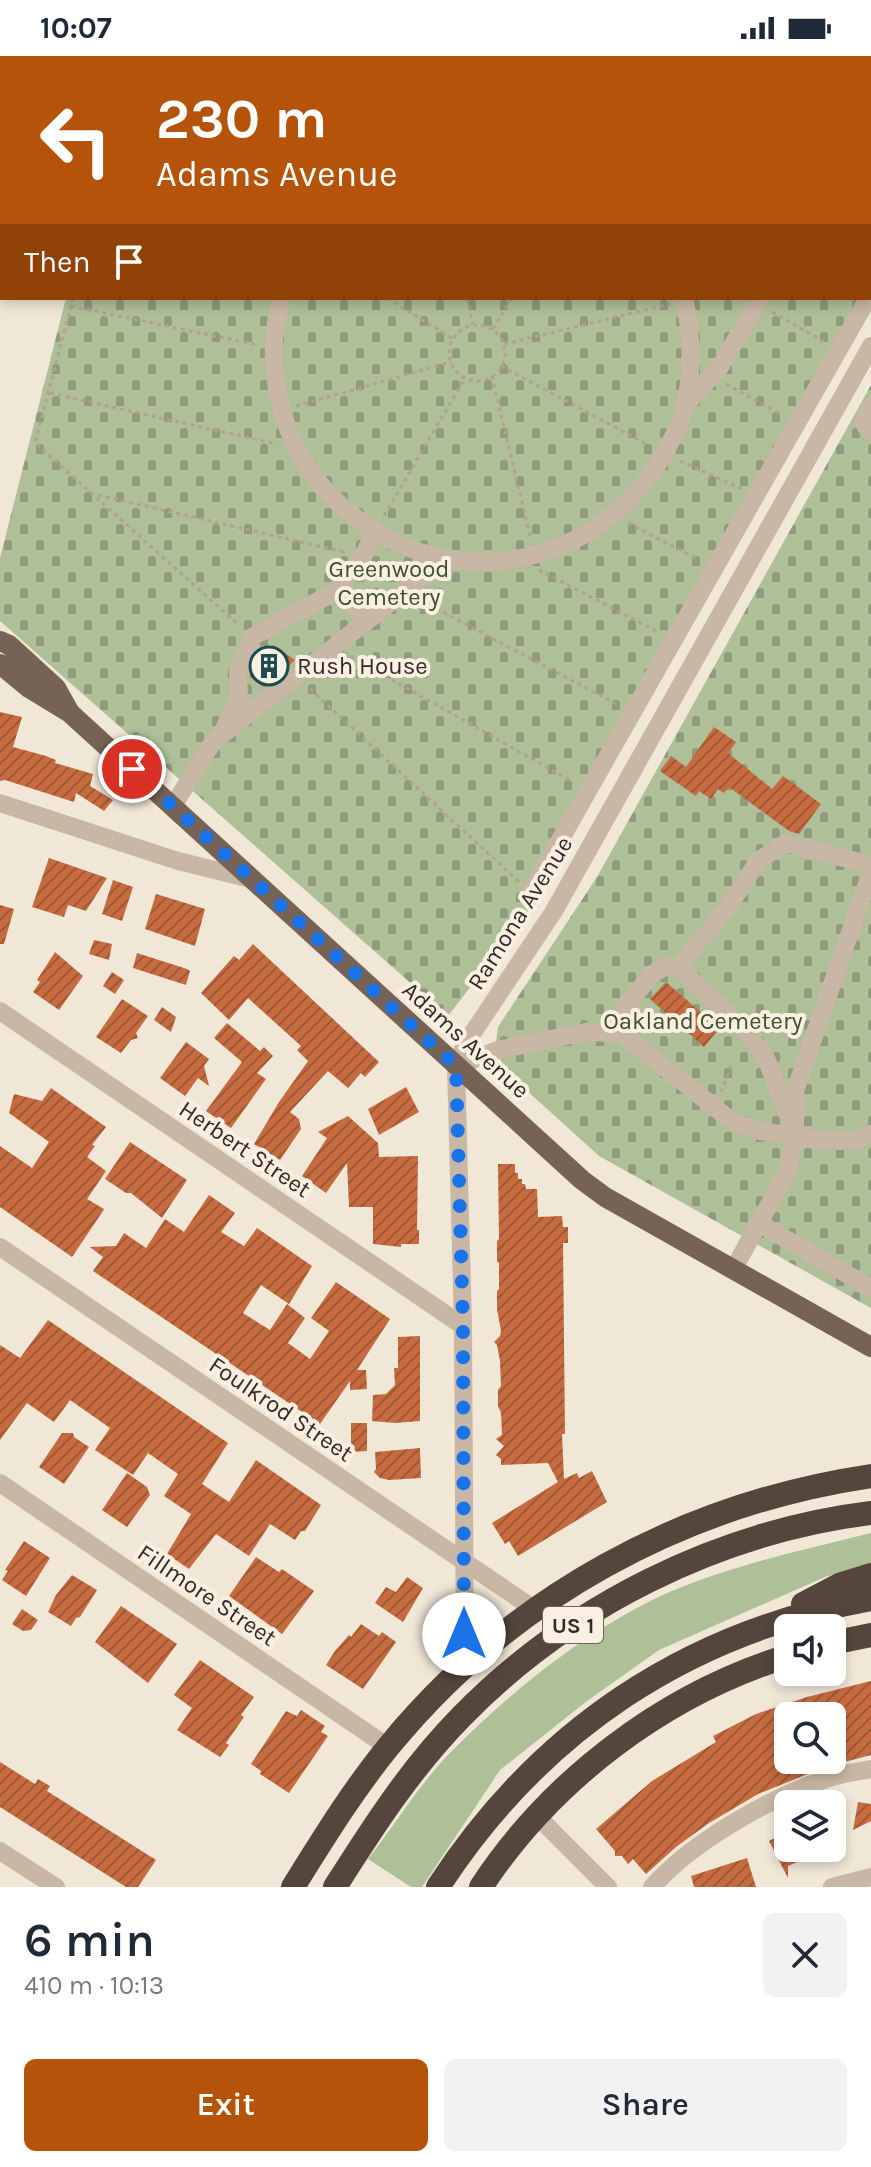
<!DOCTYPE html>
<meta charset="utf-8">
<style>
:root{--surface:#fff;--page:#f2f2f3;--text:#1f2937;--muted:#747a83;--accent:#b45309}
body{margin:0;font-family:Karla,sans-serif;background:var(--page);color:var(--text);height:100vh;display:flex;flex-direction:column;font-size:30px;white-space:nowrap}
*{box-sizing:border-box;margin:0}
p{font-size:26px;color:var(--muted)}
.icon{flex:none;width:44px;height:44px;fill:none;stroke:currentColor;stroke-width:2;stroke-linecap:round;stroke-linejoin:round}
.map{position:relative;height:1831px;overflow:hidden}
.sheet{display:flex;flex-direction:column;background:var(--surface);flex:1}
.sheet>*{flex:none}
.hud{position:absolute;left:0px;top:0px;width:872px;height:244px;box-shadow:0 4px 12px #0003;background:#b45309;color:#fff;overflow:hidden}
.controls{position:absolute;left:774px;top:1558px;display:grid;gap:16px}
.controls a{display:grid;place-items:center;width:72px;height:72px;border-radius:12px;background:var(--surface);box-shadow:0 4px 12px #0003;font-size:40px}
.pin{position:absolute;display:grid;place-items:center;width:68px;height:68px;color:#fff;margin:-34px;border:4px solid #fff;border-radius:50%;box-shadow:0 2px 8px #0007}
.me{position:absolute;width:88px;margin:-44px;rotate:0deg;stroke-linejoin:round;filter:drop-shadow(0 0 6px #0008)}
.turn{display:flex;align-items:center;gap:28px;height:168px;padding:0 24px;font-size:36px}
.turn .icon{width:104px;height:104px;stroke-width:2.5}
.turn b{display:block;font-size:56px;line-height:68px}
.then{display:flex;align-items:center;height:76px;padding:0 24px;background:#0003;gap:16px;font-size:30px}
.round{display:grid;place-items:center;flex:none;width:84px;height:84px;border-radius:12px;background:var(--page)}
.summary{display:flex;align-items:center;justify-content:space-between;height:136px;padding:0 24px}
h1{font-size:48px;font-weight:600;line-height:60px}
.primary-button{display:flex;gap:16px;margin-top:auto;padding:16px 24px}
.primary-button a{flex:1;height:92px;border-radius:12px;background:var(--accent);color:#fff;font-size:32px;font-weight:600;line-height:92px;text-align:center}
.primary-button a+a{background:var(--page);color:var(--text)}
.status{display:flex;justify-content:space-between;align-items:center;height:56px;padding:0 40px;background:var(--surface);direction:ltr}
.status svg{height:22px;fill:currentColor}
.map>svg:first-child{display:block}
.grass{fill:#afbf98}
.cemetery{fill:url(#cemetery-stones)}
.building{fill:url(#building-hatch);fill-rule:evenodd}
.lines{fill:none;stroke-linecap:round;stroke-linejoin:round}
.path{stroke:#b4a18e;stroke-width:3;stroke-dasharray:4 4;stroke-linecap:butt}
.minor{stroke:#c8b7a4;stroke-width:18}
.major{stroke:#766356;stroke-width:20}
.highway{stroke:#54463c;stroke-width:24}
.route{stroke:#1a73e8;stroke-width:14;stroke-dasharray:0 25.2}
.labels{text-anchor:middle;stroke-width:8;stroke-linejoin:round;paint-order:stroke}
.shield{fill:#f9f0e3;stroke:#6e665e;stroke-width:2}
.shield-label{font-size:22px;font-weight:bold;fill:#332b25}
.park-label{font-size:24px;fill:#405129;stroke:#f9f0e3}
.poi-label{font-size:24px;fill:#332b25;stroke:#f9f0e3;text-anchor:start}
.street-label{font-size:24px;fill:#332b25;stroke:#f9f0e3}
</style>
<div class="status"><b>10:07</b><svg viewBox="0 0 49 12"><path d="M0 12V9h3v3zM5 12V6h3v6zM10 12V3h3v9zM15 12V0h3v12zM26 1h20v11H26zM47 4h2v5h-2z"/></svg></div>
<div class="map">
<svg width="871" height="1831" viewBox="0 0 871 1831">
<defs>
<pattern id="cemetery-stones" width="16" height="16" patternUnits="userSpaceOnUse" patternTransform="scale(2)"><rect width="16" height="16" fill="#afbf98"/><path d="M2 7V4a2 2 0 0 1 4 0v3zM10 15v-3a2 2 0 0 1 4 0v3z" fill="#8f9b7c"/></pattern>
<pattern id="building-hatch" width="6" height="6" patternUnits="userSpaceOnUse" patternTransform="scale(2)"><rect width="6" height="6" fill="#c66b40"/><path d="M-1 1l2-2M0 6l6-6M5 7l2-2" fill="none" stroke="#a15835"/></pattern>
</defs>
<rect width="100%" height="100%" fill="#f1e7d7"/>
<path class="grass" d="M871,1477v31l-46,13 -166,73 -72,51 -87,69 -78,117h-11l-43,-28c26,-33 49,-71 78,-102 60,-62 146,-132 226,-166 64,-27 132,-41 199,-58z"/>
<path class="cemetery" d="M128,0h721l3,2h-724z
M859,0h12v246l-336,601 -87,113 -448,-395v-63l66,-260h804v-240h-14z
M871,329v923l-272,-152 -96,-87 -7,-27 2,-15 99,-150z"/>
<path class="building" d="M273,589l22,15 -31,27 -14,-10v-3l9,-22 7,4z
M0,656l22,5 -9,30 33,9 10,4 -1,3 38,11 -3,12 23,14 -9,11 -28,-18 -2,9 -69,-22 -5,1z
M714,671l22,15 -8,11 44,36 11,-13 38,28 -22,30 -10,-3 -60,-44 -5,6 -6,-4 -7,10 -12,-8 -3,5 -36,-25 11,-15 15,11z
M49,802l58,20 -21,33 -18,-6 -4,12 -32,-10z
M113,824l20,7 -11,34 -20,-7z
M156,838l49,15 -10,37 -50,-17z
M0,849l14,4 -10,35h-4z
M94,884l18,4 -3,16 -20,-6z
M253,888l126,118 -14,15 -4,-4 -13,15 -20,-17 -38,41 9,7 2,10 -21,31 -26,-16 25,-42 29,-41 -11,-11 4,-4 -53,-48 -19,22 -28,-27 33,-37 5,4z
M55,896l28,24 -24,34 -26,-18 7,-10 -3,-2z
M137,897l50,16 3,2 -4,14 -53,-17z
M112,916l12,8 -9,14 -12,-8z
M666,926l39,34 4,-4 13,13 -18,22 -54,-48z
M122,943l26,17 -12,17 2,5 -7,2 -10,13 -25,-16z
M162,951l14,10 -5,15 -17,-12z
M227,967l33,28 4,-4 9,9 -16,17 9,6 -35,49 -25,-17 36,-49 -28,-24z
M186,986l23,17 -5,7 5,20 -11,-8 -13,18 -25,-18z
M406,1031l13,25 -40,23 -11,-26z
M51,1032l55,39 -14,18 3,1 -8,11 19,14 -19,28 17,10 -1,2 -31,46 -72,-50v-61l32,22 17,-26 -40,-29 5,-19 28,7z
M348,1060l30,27 1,14 39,-1 -1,74h2v14h-18v3l-28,-3v-37h-24l-2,-44 -21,30 -24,-17 25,-38 -9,-6z
M130,1086l57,38 -25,38 -31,-25h-5l-21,-14z
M498,1108h17v9h3v6h4v5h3l1,5h11l1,28 24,-1 1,11h5v16h-5l2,191h-3l2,45 13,-6 2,5 13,-7 15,31 -89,54 -9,-15 -4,3 -13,-21 66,-41 -10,-19 -47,2v-6l-5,-4 8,-9 -8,-7 6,-4 -1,-22 -3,-7v-16l3,-4 -1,-25 -3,-16 -3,-3 6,-6 1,-5 -4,-22v-18l2,-2v-26l-2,-2v-20l2,-2z
M209,1139l26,18 -14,19 23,14 13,-18 55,38 -23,38 -28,-19 -18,28 27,17 17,-26 18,14 -17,25 22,16 19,-28 -18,-13 25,-36 54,37 -33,51h9l1,19 -17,1v-9l-30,43 -227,-153 10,-14 -13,-10 26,-1 8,-13 22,15 19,-29 19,13z
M48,1264l180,123 -26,41 27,18 27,-42 65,45 -16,26h-4l-6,9 -25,-16 -21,32 -33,-22 -27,35 -22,-15 24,-40 -27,-18 14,-22 -30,-21 -15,22 -38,-25 15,-22 -40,-28 -16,22 -27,-19 -27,37v-95l20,13z
M420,1280v85l-25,2 -23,-2 1,-26 13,-1 9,-9 -1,-17h4v-31z
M351,1367h16v28l-16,1z
M62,1377h11l1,4 15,10 -25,37 -25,-17z
M420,1392l1,30 -32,2 -9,-2 -6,-6 2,-3 -1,-17z
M127,1417l20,14 3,8 -23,32 -25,-17z
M24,1485l26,17 -24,38 -24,-16 6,-9 -3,-1z
M256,1501l23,15 3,-3 32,22 -32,43 -53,-38z
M72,1519l25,15 -17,27 -4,1 -5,8 -23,-14 8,-17z
M407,1521l16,11 -20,34 -28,-19 11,-16 10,5z
M121,1550l56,38 -29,39 -53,-41z
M22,1553l16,11 -7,10 -8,1 -11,-7z
M361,1568l18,12 3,-4 14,10 -33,47 -37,-24 9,-14 14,-16 2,2z
M200,1604l54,37 -13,18 3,2 -18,26 3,2 -9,12 -43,-27 15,-22 -18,-13z
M871,1625v74l-46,12 -67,27 -49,29 -33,24 -30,27 -13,-15 -5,5 -6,-8h-7v-5l-19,-22 56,-48 64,-39 -3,-6 43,-22 51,-17zM788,1660h44v44h-28l-16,6z
M301,1654l24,16 -4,6 7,4 -39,57 -29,-19 1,-3 -10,-7 35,-53 11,5z
M0,1706l35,22 3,-5 12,7 -3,5 109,69 -18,27h-12l-126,-80z
M858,1746l13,2v17l-18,9z
M788,1775v17h41l-41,18v12l-19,-37z
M747,1802l9,29h-62l-3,-11z"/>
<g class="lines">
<path class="path" d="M475,0l7,2
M671,0l4,2
M137,2l1,-2
M511,2l2,-2
M870,109h1
M870,215h1
M73,242l-38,145 205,183
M387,242l66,41
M467,242l6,26
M71,250l187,39
M772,256l53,30
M449 297a28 28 0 1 1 56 0a28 28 0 1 1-56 0Z
M493,273l19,-31
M504,288l166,-40
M501,310l147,79
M492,320l38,160
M726,328l56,31
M50,337l227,51
M296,350l155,-44
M680,405l62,28
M98,439l246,57
M384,460l81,-138
M628,467l71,37
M539,514l121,63
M422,545l194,103
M350,600l223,126
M310,633l209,193
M721,1036l10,-26"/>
<path class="minor" d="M0,182l2,1
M282,242c-14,42 -9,90 6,131 15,39 41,70 75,94 99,71 232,41 296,-61 11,-18 21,-36 26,-55 8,-37 7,-73 -1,-109
M686,349l34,-38 40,-69
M871,350l-7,14 2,7 5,4
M336,535l32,28
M222,677l17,-36 -1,-25 14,-35 84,-46 27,-35 12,-24
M0,747l178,58 73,18
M173,750l40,-64 233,-183
M530,837l338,-595
M678,911l67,63 21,28 23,60
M0,955l463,315
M621,977l4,-26 27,-33 13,-7h13l48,-57 33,-50 27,-17 85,22
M456,1010l42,-16 88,-18 35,1 112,89 27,9 66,10h28l17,-7
M760,1168l111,64
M0,1191l534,362
M733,1214l54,-98 8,-36v-45l76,-219
M0,1427l388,264
M465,1609l-2,-339 -7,-260 10,-23 88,-132 317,-565
M537,1760l71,71
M0,1795l56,36
M652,1831c39,-44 115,-88 171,-107 15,-6 32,-8 48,-11
M832,1831l39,-10"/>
<path class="major" d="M6,2v-2
M0,24l2,-8
M0,585l9,4 47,43 14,25
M0,608l29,24 41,25 512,467 23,17 266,150"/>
<path class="highway" d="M803,1548l36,-19 32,-10
M832,1587l39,-8
M293,1831c30,-48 60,-97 96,-141 121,-148 293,-242 482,-270
M335,1831c38,-60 76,-119 126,-170 108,-111 257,-185 410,-204
M438,1831c102,-157 249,-255 433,-288
M481,1831c71,-108 184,-193 307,-231"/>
</g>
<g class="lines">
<path class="route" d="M132,713l324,297 7,260 1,308"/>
</g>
<defs>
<symbol id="building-ring" viewBox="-11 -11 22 22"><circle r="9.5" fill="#f9f0e3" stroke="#1b4c54" stroke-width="1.5"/><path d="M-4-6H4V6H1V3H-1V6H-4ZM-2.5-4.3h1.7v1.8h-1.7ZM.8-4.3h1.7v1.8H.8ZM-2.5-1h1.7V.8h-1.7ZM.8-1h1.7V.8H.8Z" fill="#1b4c54"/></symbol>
</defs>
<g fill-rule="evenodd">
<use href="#building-ring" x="247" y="588" width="44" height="44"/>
</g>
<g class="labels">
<rect class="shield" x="543" y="1551" width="60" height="36" rx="6"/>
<g class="shield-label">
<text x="573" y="1577">US 1</text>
</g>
<g class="park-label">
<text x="389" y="521">Greenwood<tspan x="389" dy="28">Cemetery</tspan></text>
<text x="703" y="973">Oakland Cemetery</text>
</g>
<g class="poi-label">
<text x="297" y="618">Rush House</text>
</g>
<g class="street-label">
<text transform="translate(520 857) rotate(-58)" y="8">Ramona Avenue</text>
<text transform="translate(466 984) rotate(42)" y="8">Adams Avenue</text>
<text transform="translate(245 1093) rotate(34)" y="8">Herbert Street</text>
<text transform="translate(281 1353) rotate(34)" y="8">Foulkrod Street</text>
<text transform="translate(207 1539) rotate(34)" y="8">Fillmore Street</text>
</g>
</g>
</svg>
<div class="controls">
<a><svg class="icon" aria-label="sound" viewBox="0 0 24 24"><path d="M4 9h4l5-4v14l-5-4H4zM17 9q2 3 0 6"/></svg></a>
<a><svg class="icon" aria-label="search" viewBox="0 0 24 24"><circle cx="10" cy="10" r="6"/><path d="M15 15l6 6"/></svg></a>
<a><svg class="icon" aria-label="layers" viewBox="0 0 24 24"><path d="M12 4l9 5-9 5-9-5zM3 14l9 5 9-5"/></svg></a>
</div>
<div class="pin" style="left:132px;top:713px;background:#d93025"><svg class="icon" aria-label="arrive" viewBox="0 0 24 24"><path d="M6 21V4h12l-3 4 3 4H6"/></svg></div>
<svg class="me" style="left:464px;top:1578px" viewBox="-20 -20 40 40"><circle r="19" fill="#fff"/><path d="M0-13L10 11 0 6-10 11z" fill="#1a73e8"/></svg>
<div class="hud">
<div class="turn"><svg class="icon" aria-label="left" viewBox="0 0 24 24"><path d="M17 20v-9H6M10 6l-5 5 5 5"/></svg><div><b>230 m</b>Adams Avenue</div></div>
<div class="then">Then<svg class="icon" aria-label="arrive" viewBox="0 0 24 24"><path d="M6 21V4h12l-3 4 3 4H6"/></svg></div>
</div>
</div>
<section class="sheet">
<div class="summary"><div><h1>6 min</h1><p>410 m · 10:13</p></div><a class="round"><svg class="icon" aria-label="close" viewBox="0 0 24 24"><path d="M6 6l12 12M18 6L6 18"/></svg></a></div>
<div class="primary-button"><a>Exit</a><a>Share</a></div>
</section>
